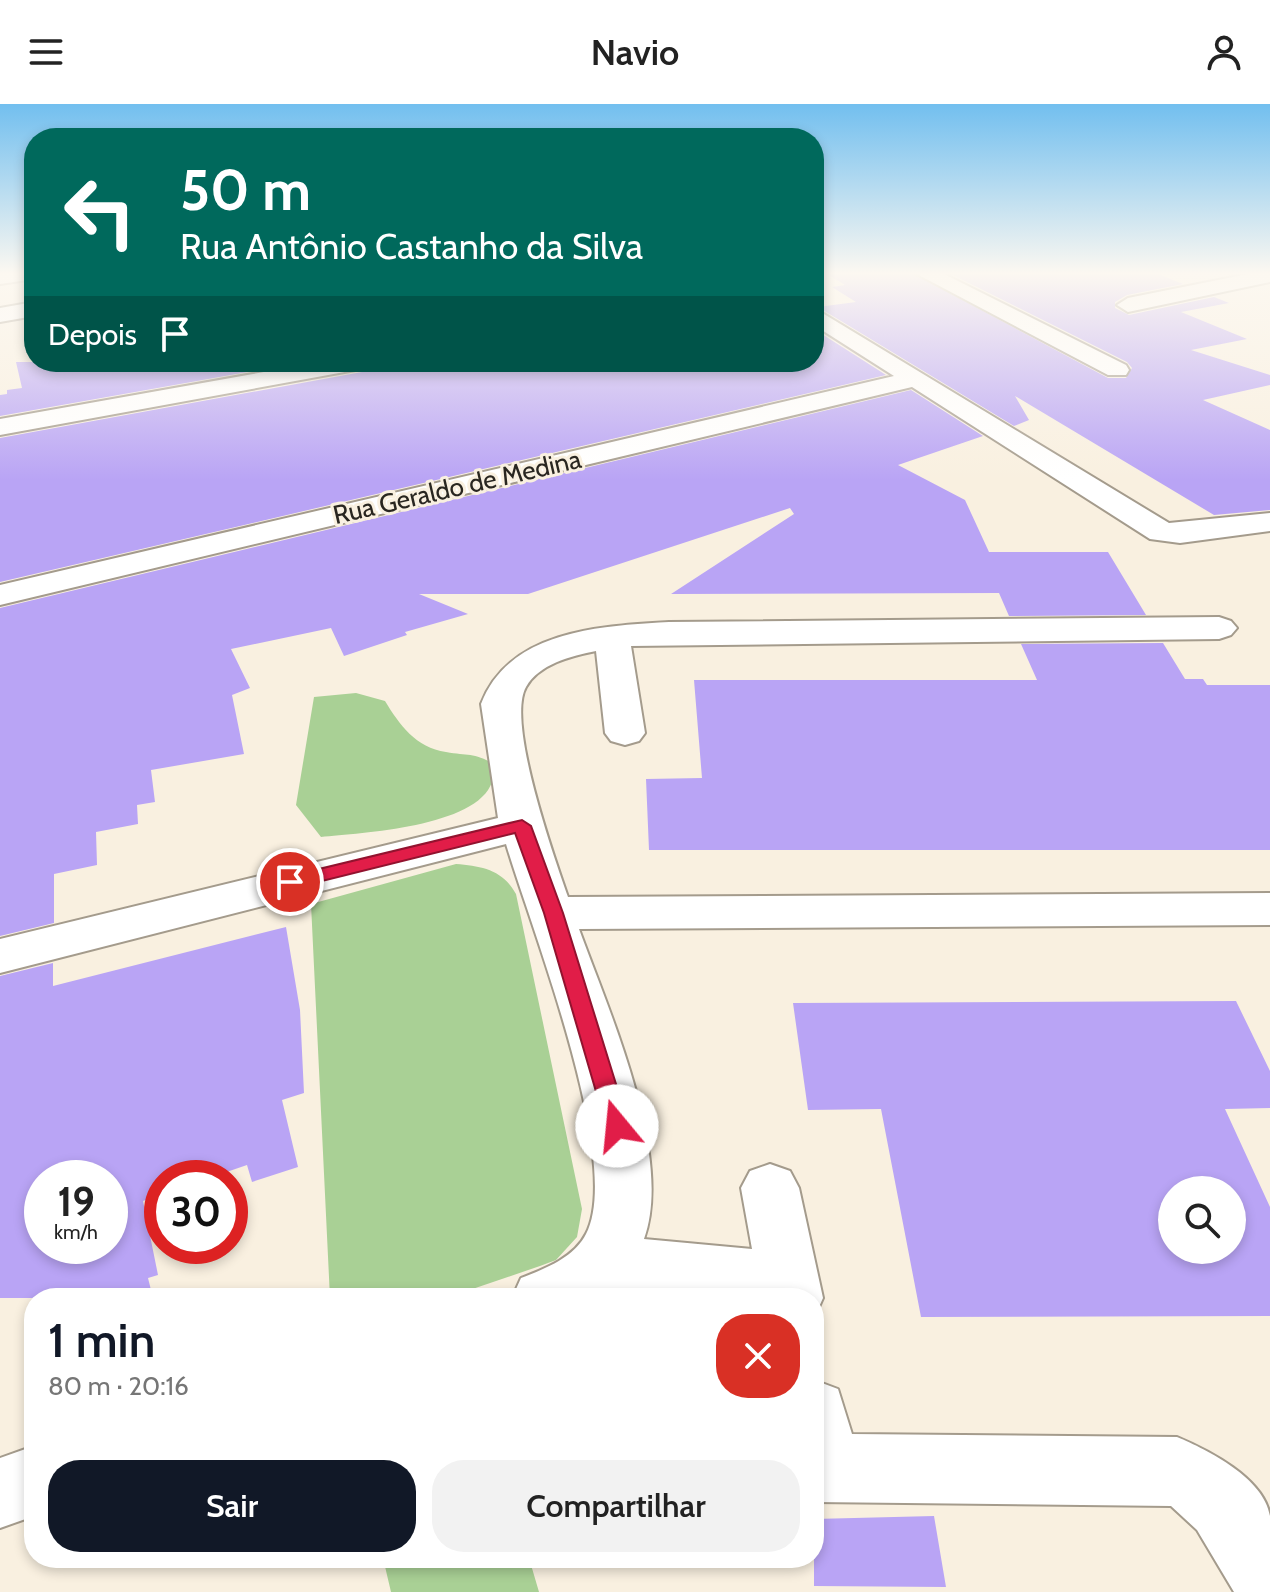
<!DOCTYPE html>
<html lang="pt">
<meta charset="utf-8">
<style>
:root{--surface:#fff;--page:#f2f2f2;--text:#222;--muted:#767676;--accent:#111827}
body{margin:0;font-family:Cabin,sans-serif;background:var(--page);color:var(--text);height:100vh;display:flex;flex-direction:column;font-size:30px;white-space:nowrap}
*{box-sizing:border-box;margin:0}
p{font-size:26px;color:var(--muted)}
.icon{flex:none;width:44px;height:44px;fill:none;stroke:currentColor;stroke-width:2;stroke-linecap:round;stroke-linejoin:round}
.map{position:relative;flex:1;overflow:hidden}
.drawer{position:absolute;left:24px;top:1184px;width:800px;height:280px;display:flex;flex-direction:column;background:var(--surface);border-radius:32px;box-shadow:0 4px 12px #0003}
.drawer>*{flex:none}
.hud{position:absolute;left:24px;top:24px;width:800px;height:244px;border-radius:32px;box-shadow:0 4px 12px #0003;background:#00695c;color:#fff;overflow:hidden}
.buttons{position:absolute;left:1158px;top:1072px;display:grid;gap:16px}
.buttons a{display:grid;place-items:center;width:88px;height:88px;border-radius:50%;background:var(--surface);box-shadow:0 4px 12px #0003;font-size:40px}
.speed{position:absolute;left:24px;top:1056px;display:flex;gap:16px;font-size:40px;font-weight:700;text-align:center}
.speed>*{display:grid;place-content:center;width:104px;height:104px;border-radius:50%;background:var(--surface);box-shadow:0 4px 12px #0003;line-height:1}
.speed small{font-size:20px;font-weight:400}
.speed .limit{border:12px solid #d22;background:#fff;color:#111}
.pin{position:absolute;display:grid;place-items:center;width:68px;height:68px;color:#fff;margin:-34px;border:4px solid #fff;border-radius:50%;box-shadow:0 2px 8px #0007}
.me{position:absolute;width:88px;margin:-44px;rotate:343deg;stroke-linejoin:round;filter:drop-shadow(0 0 6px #0008)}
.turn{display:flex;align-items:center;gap:28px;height:168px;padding:0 24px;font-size:36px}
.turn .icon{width:104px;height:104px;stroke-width:2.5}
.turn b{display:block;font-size:56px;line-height:68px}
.then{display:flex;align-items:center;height:76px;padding:0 24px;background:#0003;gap:16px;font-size:30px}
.round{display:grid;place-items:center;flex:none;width:84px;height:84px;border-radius:32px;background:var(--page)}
.overview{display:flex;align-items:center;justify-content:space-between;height:136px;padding:0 24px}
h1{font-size:48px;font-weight:600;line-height:60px;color:var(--accent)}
.button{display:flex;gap:16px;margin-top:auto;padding:16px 24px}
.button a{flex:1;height:92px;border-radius:32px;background:var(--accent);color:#fff;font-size:32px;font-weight:600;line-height:92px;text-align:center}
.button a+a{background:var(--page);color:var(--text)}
header{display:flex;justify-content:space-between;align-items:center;height:104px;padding:0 24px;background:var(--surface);font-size:36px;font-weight:600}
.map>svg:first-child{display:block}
.green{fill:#a9d095}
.building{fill:#b9a4f5;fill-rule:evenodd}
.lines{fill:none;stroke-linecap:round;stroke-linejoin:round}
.street-casing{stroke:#a49b8c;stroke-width:4}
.street{fill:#fff;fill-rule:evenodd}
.route{fill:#e11d48;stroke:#92132f;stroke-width:2}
.labels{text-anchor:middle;stroke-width:6;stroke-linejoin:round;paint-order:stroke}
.far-street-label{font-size:26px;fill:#292620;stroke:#f9f0e0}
</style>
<header><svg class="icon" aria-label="menu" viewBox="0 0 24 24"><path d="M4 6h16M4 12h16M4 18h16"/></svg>Navio<svg class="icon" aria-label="person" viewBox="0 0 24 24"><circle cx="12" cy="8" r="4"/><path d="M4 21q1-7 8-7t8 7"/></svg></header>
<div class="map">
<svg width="1270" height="1488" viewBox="0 0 1270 1488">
<rect width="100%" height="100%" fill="#f9f0e0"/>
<path class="green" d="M356,589l29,8c14,23 31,47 61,51 22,4 27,0 48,12 -1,5 0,13 -2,18 -15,45 -131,51 -171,55l-25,-32 18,-108z
M456,760c26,2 47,6 60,30l66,315 -5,28 -21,23 -16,6 -94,32h-116l-19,-394z
M383,1454h146l10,34h-148z"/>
<path class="building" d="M824,168h86l198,106h18l6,-10 -5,-6 -180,-90h206l30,12 -56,11 -12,7v6l14,7 85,-18 15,6 -48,9 66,27 -56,11 79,25v10l-67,15 67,30v80l-56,5 -199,-119 14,24 -15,6 -196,-119 38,-5 -24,-15 13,-2z
M814,225l72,46 -886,207v-144l362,-66 14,-10h438z
M16,258h287l-303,54v-21l7,-1v-4l15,-2z
M911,286l72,46 -85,29 67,35 24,52h119l38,63 -137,1 -10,-23 -328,1 123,-80 -4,-6 -262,86h-109l49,20 -63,18 2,3 -63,21 -13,-28 -100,21 19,39 -18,7 12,59 -93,16 4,32 -18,3 1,19 -42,8 1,33 -43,9v49l-54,13v-328z
M1163,539l22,36h18l4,6h63v165h-621l-3,-71 56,-1 -8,-98h343l-16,-36z
M286,823l14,83 4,83 -22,7 16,67 -46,15 -5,-17 -38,13h-47v16l-19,7 15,74 -10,3 5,20h-153v-322l53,-13v23zM42,1074h68v68h-68z
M1236,897l34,70v37l-45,1 45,98v109l-349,1 -40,-208 -73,1 -15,-107zM1172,1086h60v60h-60z
M934,1412l12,71 -132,-1v-67z"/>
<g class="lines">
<defs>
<path id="street" d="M0,168h34v7l-34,5z
M913,168h27l186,93 3,5 -3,5h-18z
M1258,168h12v10l-142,30 -11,-7 11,-7z
M34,198v14l-34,6v-14z
M814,204l355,215 101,-10v18l-90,12 -30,-4 -238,-152 -912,218v-20l894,-209 -80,-51z
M320,258h53l-12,7 -361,66v-16z
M1219,513l12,4 6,7 -6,7 -12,4 -588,7 14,87 -6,8 -14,4 -14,-4 -6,-8 -9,-82c-25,5 -57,13 -70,36 -20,35 28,170 42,210l702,-4v32l-691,4c29,80 95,227 65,310l108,10 -11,-61 9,-17 20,-7 20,7 9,17 24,110 -9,20v-20h-119l-81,-8 -10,8h-92l9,-20c23,-9 53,-20 65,-44 38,-72 -56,-309 -80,-390l-506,129v-34l498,-121 -17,-114c28,-74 120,-78 188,-82z
M814,1276l24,9 14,45 325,3c31,13 87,41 93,79 0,24 0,52 0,76h-36l-37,-62 -26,-24 -357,-4z
M34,1342v70l-34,12v-70z"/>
</defs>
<use href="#street" class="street-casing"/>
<use href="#street" class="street"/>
</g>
<linearGradient id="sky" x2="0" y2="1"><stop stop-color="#72bfef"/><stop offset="0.45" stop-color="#fcf8f1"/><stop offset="1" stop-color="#fcf8f1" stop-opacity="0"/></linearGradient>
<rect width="1270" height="376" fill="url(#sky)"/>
<path class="route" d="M522,716l9,6 32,87 66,213 -4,6h-16l-3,-6 -62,-213 -29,-80 -225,56 -10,-7 10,-6z"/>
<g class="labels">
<g class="far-street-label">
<text transform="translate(457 383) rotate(-13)" y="9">Rua Geraldo de Medina</text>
</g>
</g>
</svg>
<div class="buttons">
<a><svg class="icon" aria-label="search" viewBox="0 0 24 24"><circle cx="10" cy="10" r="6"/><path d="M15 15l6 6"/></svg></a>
</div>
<div class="speed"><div>19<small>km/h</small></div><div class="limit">30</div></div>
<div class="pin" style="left:290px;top:778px;background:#d93025"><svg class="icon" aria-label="arrive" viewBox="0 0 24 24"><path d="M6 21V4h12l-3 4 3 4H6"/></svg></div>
<svg class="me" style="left:617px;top:1022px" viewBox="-20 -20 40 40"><circle r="19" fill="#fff"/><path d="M0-13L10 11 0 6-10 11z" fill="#e11d48"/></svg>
<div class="hud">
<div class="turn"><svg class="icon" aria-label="left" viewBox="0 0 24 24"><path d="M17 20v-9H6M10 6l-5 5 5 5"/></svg><div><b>50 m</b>Rua Antônio Castanho da Silva</div></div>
<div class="then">Depois<svg class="icon" aria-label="arrive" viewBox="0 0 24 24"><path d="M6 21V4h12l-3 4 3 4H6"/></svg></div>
</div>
<section class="drawer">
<div class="overview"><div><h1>1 min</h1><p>80 m · 20:16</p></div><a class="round" style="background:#d93025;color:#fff"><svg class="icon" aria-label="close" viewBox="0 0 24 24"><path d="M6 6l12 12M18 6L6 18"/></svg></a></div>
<div class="button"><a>Sair</a><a>Compartilhar</a></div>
</section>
</div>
